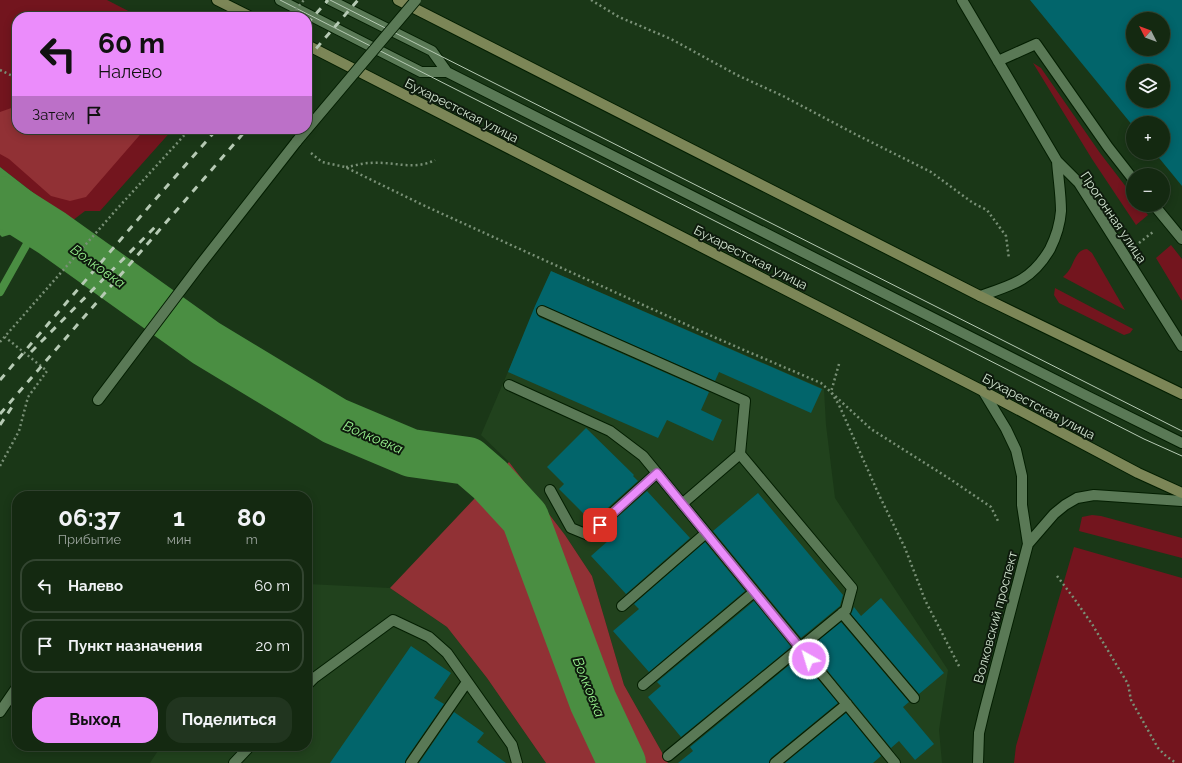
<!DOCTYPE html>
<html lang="ru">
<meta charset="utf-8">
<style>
:root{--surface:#142911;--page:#21351f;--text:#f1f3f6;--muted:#9da69f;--line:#334531;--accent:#eb8cfb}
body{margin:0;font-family:Raleway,sans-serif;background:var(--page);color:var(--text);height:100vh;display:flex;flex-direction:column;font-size:15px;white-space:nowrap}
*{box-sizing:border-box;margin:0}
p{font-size:13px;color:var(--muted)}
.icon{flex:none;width:22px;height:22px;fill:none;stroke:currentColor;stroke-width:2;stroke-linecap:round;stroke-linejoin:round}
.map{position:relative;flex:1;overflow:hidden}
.details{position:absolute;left:12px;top:491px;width:300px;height:260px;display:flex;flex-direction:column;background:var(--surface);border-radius:16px;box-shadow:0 2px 10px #0003,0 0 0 1px var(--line)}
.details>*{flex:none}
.top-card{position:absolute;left:12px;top:12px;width:300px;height:122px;border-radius:16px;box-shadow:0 2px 10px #0003,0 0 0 1px var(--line);background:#eb8cfb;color:#111;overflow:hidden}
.needle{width:26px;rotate:312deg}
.fabs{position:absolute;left:1126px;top:12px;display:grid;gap:8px}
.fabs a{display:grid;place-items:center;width:44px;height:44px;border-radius:50%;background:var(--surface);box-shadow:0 2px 10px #0003,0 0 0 1px var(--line);font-size:20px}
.pin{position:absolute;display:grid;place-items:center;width:34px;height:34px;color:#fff;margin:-17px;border-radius:8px;box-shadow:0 2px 6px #0006}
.me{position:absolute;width:44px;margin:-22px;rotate:321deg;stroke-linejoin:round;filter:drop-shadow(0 0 3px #0008)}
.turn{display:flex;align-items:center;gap:14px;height:84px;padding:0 20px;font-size:18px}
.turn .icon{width:52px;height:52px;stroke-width:2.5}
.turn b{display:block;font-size:28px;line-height:34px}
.then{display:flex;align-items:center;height:38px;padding:0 20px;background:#0003;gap:8px;font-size:15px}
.eta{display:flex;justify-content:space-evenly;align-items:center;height:68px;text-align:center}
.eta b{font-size:24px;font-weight:700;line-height:28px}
.primary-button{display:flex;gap:8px;margin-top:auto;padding:8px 20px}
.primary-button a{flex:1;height:46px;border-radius:16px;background:var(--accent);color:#111;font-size:16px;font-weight:700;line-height:46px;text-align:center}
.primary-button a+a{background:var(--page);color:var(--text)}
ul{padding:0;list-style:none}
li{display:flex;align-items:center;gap:12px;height:54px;margin:0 8px 6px;padding:0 12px;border:2px solid var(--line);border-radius:16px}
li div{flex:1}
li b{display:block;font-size:15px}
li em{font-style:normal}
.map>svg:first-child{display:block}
.built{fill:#21421d}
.green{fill:#73151e}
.forest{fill:#913135}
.water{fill:#4a8e42}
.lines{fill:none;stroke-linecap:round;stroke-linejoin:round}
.stream{stroke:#4a8e42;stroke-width:8}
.river{stroke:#4a8e42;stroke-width:48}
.building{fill:#02656b;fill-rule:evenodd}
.service-casing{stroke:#031e01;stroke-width:12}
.minor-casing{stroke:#031e01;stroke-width:12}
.tertiary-casing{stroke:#031e01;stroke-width:12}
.secondary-casing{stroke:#031e01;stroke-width:12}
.path{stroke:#799076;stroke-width:2.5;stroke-dasharray:2 3;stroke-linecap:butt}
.service{stroke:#5a7956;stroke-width:10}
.minor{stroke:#5a7956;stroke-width:10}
.tertiary{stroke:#5a7956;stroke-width:10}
.secondary{stroke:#7c8657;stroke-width:10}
.tram{stroke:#b6cab4;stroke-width:1}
.rail{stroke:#b6cab4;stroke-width:3;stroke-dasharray:7 7;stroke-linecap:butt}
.service-bridge-casing{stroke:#031e01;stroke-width:12;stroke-linecap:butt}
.path-bridge{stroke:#799076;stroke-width:2.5;stroke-dasharray:2 3;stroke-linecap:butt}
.service-bridge{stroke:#5a7956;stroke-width:10}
.route-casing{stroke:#995ba3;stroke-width:10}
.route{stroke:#eb8cfb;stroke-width:7}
.labels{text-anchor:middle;stroke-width:4;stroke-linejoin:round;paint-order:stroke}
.street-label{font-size:13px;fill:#d3e5d1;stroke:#0e1b0d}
.water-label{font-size:14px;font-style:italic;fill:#97f18d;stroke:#0e1b0d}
</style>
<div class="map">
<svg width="1182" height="763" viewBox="0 0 1182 763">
<rect width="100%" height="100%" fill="#1a3717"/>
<path class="built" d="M551,271l273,118 2,36 9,73 113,172 -9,60 3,33h-274l-44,-78 -32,-109 -27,-41 -56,-73 -28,-27z
M307,584l83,4 57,39 40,51 59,85h-396l11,-17h146z"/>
<path class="green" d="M0,0h107l33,17h-123v112h156l-73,82h-15l-21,16 -28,-32 -36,-28z
M1033,63l8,5 59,85 33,43v9h7l8,10 -12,10 -44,-66z
M1171,245l11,14v42l-26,-43z
M1087,249l5,4 33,57 -62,-33c3,-3 6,-6 8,-10 4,-8 6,-17 16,-18z
M1055,288l78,41 -3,4 -6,2 -65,-32 -5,-8z
M1092,515l9,1 81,22v20l-103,-27 3,-14z
M1074,547l108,31v185h-168l2,-17z"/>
<path class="forest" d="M17,106v23h128l-59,68 -16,4 -19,-5 -42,-37 -9,-5v-42z
M509,462l56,73 27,41 32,109 44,78h-122l-59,-85 -40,-51 -57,-39z"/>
<path class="water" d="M0,167l36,28 28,32 -15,16 -27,-12 -20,6 -2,-2z"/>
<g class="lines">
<path class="stream" d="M0,292l37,-66"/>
<path class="river" d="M0,200l52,33 154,110 129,78 76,32 57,8 22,19 35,38 68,183 29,62"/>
</g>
<path class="building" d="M1030,0h152v186l-27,-33h8v-30h-30v3zM1133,19h30v30h-30zM1133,71h30v30h-30z
M551,271l271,118 -11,24 -92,-41 -4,9 -173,-76 -3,1 -3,3 1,5 2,3 170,75 -8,18 21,10 -9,21 -46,-21 -9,18 -150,-66 27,-66z
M586,428l48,47 -1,1 5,5 -46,41 -33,-33 5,-5 -17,-17z
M647,491l43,47 -64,56 -35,-38 18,-16 -8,-8z
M758,493l85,102 -3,11 -39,32 -88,-107z
M705,542l40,49 -96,81 -36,-41 26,-22 -5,-5z
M881,598l63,75 -25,21 -68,-80 3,-7 7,9z
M754,601l37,46 -110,90 -33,-40 13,-11 -4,-4z
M841,622l68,80 -6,5 31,37 -19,16 -16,-19 -8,7 -82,-100z
M411,646l40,27 -17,25 10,6 -38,55 -1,4h-75z
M799,657l39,46 -67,55 -2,5h-91l15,-12 -3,-4z
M454,712l30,21 -7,9 29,21h-87z
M846,713l35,43 -8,7h-88z"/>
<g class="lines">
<defs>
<path id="service" d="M280,0l141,72h26
M330,0l102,51 15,21 638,323 97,48
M998,61l38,-17 72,103 25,32
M1154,205l28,34
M542,311l203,90 -5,53 -58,50
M509,385l101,46 33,25 252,307
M98,400l102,-135 97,-124
M550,490l21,38 17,7 69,-62
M622,606l84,-73
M842,613l72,85
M307,685l7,-7 79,-58 36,17 18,16 65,92 5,18
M643,685l111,-93
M0,712l17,-25
M668,756l178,-146 6,-22 -112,-134
M234,763l16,-17
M411,763l56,-81
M775,763l72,-59"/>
<path id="minor" d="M962,0l95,161 22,22 103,163
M980,296c33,-11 52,-16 70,-47 6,-12 10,-25 11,-38 0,-17 -3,-34 -4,-50"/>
<path id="tertiary" d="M1028,544l26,-30 11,-9 12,-7 17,-3 88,6
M978,763l1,-30 5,-21 44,-168 -6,-39v-29l-6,-26 -10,-21 -23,-38"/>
<path id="secondary" d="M217,0l34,17
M398,0l582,296 202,98
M307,45l676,346 155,82 44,20"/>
</defs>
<use href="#service" class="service-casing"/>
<use href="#minor" class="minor-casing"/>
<use href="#tertiary" class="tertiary-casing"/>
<use href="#secondary" class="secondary-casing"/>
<path class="path" d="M591,0l28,17 52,22 66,36 46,21 72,38 76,38 42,31 14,7 19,26 3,23
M0,70l17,8
M311,153l11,9 23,5 80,39 291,132 105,45 50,46 79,50 41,28 7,14
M346,167c8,-1 16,-4 24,-4 23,-2 44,8 65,-3
M1139,243l14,-11
M0,342l116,-132 74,-81
M839,364l-8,28 8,13 40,90 26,53 20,52 35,68
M0,466l19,-35 9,-34 19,-26 -42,-34
M1057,576l16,21 19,27 36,60 3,16 27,48 8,8 10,7"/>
<use href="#service" class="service"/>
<use href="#minor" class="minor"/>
<use href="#tertiary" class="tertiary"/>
<use href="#secondary" class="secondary"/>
<path class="tram" d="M280,0l864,439 38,17
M330,0l852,431"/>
<path class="rail" d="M307,24l21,-24
M307,59l51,-59
M31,352l128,-129
M0,380l140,-163 77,-88
M0,414l247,-285
M0,425l12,-18"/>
<defs>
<path id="service-bridge" d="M297,141l119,-141"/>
</defs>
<use href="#service-bridge" class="service-bridge-casing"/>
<path class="path-bridge" d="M289,17l15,-17"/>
<use href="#service-bridge" class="service-bridge"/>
</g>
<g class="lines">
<defs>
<path id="route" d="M600,525l57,-52 152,186"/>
</defs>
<use href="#route" class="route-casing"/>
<use href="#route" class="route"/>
</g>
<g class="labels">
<g class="street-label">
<text transform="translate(462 110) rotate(27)" y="5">Бухарестская улица</text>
<text transform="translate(1114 217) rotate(56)" y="5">Прогонная улица</text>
<text transform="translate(751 257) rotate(27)" y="5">Бухарестская улица</text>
<text transform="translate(1039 406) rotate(28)" y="5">Бухарестская улица</text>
<text transform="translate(995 617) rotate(-75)" y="5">Волковский проспект</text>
</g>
<g class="water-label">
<text transform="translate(98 266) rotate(36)" y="5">Волковка</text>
<text transform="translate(373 437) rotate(23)" y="5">Волковка</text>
<text transform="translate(589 687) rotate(68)" y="5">Волковка</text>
</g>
</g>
</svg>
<div class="fabs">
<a><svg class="needle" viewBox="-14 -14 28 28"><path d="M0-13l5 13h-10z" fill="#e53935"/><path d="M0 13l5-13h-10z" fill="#9da69f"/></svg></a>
<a><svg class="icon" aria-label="layers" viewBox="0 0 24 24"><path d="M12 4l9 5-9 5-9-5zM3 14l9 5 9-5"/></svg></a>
<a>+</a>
<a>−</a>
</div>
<div class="pin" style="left:600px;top:525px;background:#d93025"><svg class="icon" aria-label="arrive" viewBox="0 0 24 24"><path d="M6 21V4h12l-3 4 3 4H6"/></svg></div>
<svg class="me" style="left:809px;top:659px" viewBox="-20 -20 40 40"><circle r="17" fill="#eb8cfb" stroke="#fff" stroke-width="3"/><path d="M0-11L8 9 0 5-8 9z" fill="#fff"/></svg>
<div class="top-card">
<div class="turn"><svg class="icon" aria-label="left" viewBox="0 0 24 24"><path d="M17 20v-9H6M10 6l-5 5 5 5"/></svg><div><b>60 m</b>Налево</div></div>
<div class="then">Затем<svg class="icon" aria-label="arrive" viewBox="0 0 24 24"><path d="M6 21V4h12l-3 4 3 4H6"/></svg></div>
</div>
<section class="details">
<div class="eta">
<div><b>06:37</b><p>Прибытие</p></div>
<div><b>1</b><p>мин</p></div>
<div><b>80</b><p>m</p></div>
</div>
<ul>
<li><svg class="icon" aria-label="left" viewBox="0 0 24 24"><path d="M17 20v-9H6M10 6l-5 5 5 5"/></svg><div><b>Налево</b></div><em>60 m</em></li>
<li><svg class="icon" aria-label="arrive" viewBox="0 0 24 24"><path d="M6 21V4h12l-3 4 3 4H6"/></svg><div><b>Пункт назначения</b></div><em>20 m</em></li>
</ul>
<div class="primary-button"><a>Выход</a><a>Поделиться</a></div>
</section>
</div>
